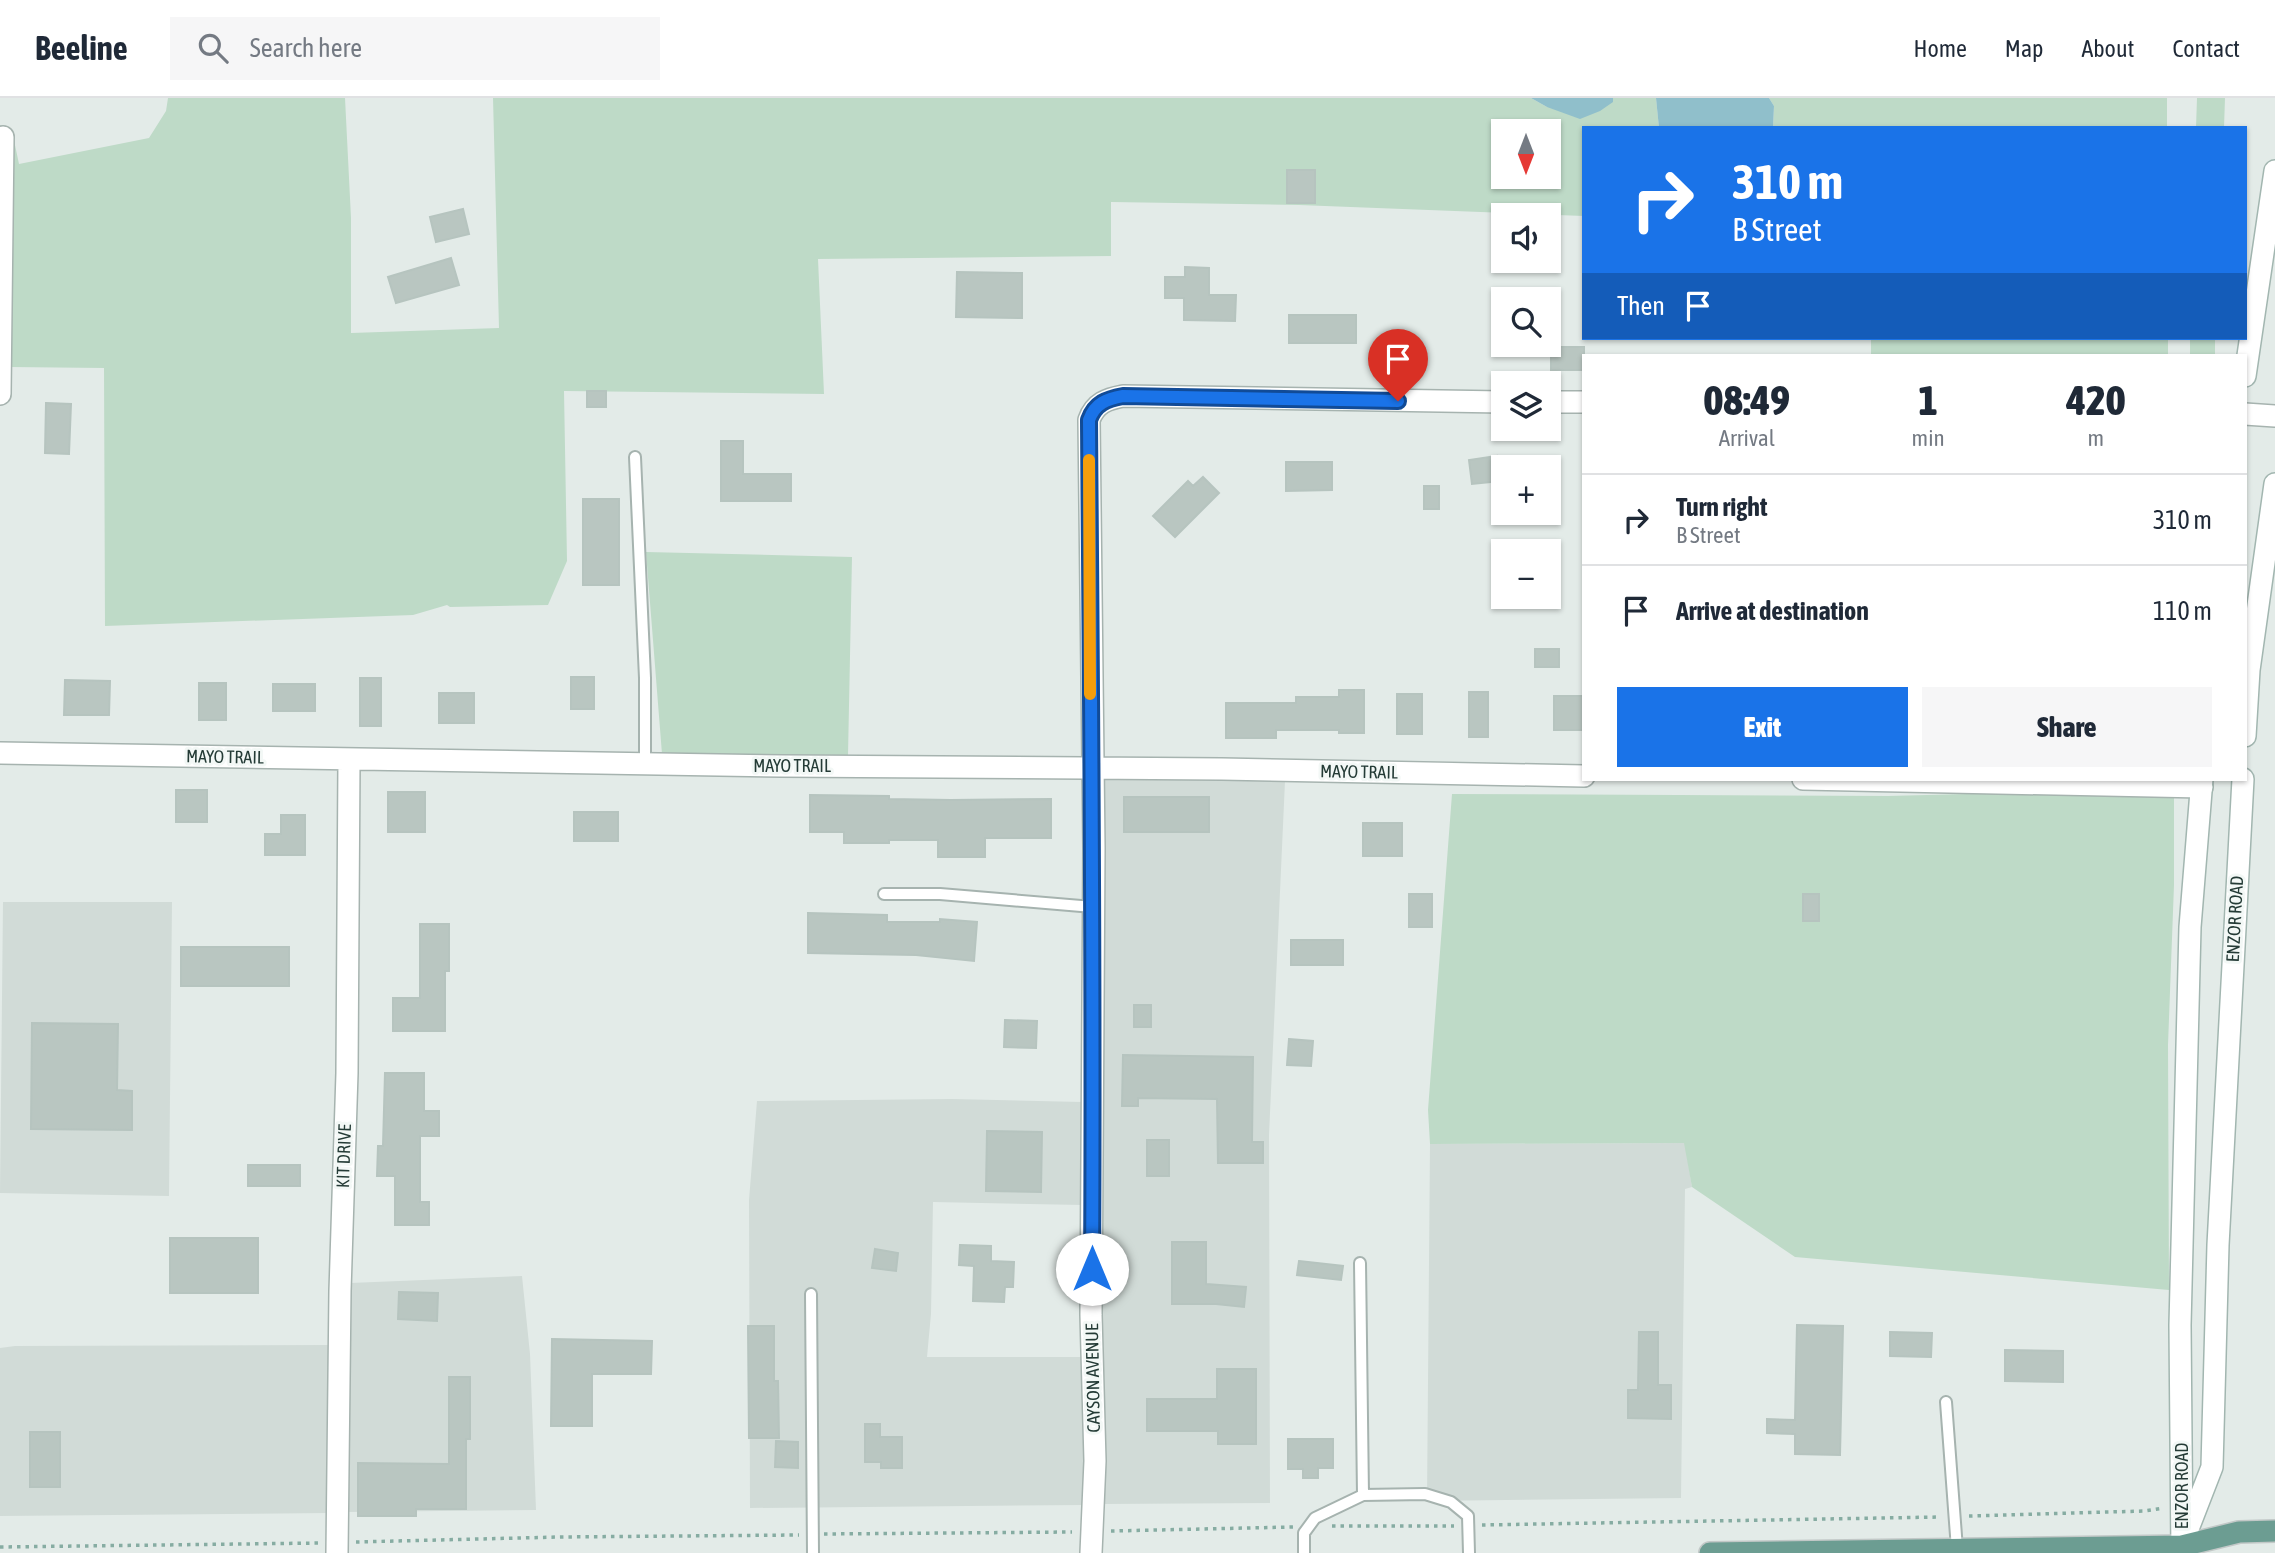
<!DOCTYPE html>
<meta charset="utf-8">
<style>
:root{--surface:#fff;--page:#f6f6f7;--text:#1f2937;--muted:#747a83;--line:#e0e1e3;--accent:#1a73e8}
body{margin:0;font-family:"Asap Condensed",sans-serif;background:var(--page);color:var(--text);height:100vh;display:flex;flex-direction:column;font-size:26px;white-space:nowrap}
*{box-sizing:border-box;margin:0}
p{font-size:23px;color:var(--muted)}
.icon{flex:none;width:38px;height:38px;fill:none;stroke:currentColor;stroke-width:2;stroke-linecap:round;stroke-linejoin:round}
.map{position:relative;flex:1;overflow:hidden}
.sheet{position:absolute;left:1582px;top:256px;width:665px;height:427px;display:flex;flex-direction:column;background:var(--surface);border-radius:0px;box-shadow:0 2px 5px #0004}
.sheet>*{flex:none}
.top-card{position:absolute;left:1582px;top:28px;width:665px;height:214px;border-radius:0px;box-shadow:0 2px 5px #0004;background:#1a73e8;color:#fff;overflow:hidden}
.needle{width:46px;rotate:180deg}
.fabs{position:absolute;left:1491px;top:21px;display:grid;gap:14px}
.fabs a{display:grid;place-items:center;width:70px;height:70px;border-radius:0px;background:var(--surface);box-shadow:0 2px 5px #0004;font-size:35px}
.pin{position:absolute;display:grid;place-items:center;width:60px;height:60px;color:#fff;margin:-72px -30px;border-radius:50% 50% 50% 0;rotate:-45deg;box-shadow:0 0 7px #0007}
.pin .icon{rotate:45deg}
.me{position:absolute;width:77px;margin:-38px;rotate:0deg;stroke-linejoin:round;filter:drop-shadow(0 0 5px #0008)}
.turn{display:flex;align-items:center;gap:24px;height:147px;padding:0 35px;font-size:32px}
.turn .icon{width:91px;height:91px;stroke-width:2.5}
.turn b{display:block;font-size:49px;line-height:60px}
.then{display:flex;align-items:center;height:66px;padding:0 35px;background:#0003;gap:14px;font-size:26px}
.eta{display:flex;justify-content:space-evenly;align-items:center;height:119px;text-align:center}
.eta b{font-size:42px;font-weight:800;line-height:49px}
.button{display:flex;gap:14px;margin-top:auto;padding:14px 35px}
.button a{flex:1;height:80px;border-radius:0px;background:var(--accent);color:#fff;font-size:28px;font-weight:800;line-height:80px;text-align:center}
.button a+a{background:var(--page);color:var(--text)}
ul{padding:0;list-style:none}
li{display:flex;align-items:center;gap:21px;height:91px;padding:0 35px;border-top:2px solid var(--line)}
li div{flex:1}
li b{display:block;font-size:26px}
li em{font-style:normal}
header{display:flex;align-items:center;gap:42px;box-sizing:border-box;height:98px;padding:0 35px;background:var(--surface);border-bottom:2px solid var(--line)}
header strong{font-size:33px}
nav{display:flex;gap:38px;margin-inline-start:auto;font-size:24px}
.search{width:490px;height:63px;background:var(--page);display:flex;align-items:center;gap:18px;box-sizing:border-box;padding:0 24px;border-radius:0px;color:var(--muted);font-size:26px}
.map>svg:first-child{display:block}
.built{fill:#d1dbd7}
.green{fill:#bedac7;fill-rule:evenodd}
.water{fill:#90bfcb}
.building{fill:#b9c6c1;stroke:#b6c4bf;stroke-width:2}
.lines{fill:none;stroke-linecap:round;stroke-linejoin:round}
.lane-casing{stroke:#a6b3af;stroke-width:14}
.street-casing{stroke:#a6b3af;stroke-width:24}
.secondary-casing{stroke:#a2b6b0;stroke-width:24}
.primary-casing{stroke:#c2c8c7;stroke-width:24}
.path{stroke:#86aca2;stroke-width:3.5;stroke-dasharray:3.5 5;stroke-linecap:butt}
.lane{stroke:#fff;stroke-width:10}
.street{stroke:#fff;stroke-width:21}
.secondary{stroke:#fff;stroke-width:21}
.primary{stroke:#6c9d92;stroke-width:21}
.route-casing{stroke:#114b97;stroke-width:18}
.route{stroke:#1a73e8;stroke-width:12}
.slow{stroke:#f59e0b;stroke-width:12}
.labels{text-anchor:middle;stroke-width:6;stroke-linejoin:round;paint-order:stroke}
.street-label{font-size:18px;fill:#243b36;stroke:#f3f8f6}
</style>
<header>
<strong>Beeline</strong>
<div class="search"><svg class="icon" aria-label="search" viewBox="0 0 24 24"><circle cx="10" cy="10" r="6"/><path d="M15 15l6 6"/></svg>Search here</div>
<nav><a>Home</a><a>Map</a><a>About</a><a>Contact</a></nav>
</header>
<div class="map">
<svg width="2275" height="1455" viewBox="0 0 2275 1455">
<rect width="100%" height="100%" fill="#e3ebe8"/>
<path class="built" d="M1222,681l63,2 -16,354 1,368 -167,1 -1,-724z
M3,804h169l-3,294 -169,-3z
M952,1001l130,3 1,103 -150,-3 -2,112 -4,43h156l3,104 -2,44 -334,3 -1,-308 8,-99z
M1685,1045l7,44 -7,2 -4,309 -254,3 3,-357z
M522,1178l8,78 6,156 -189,2 3,-229z
M331,1247l-3,168 -328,3v-168l15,-2z"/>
<path class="green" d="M168,0h177l6,120v115l148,-5 -6,-230h1038l16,9 65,-5 1,-4h43l3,30h-75v88l-285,-11 -188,-3v54l-293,3 6,135 -260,-3 3,170 -19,44 -98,2 -3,-2 -34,10 -308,11 -1,-258 -94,-1 2,-236 7,33 130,-26 17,-27zM1503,33h46v46h-46z
M1769,0h398v30h-394l1,-22z
M2197,0h28l-1,30h-28z
M1871,240h297v17h-297z
M2190,240h25v17h-25z
M646,454l206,5 -4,198 -186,-1z
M2043,694h131v93l-6,160 1,245 -374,-33 -103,-70 -8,-44 -254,1 -2,-34 24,-316 436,2z"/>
<path class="water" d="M1531,0h82v4l-13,9 -20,8 -33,-12z
M1656,0h113l5,8 -1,22h-114z"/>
<path class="building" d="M1287,72h28v33h-28z
M463,111l6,25 -33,8 -6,-25z
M451,160l8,27 -63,18 -8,-26z
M1185,169l24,1v27h27l-1,26 -51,-1v-22h-19v-21h20z
M957,174l65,1v45l-66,-1z
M1289,217h67v28h-67z
M1551,249h33v23h-33z
M587,293h19v16h-19z
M46,305l25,1 -2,50 -24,-1z
M721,343h22v33h48v27h-70z
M1497,358l3,25 -28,3 -3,-24z
M1286,364h46v28l-46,1z
M1203,379l16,16 -44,44 -22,-21 35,-35 5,5z
M1424,388h15v23h-15z
M583,401h36v86h-36z
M1535,551h24v18h-24z
M571,579h23v32h-23z
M360,580h21v48h-21z
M65,582l45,1 -1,34h-45z
M199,585h27v37h-27z
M273,586h42v27h-42z
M1339,592h25v43h-25v-3h-63v8h-50v-35h70v-6h43z
M1469,594h19v45h-19z
M439,595h35v30h-35z
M1397,596h25v40h-25z
M1554,598h29v34h-29z
M176,692h31v32h-31z
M388,694h37v40h-37z
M810,697l79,1v3l62,1 100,-1v39h-66v19h-47v-17h-49v3h-45v-11h-34z
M1124,699h85v35h-85z
M574,714h44v29h-44z
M281,717h24v40h-40v-21h16z
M1363,725h39v33h-39z
M1409,796h23v33h-23z
M1803,796h16v27h-16z
M808,815l79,2v7h53v-3l37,3 -3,39 -58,-6 -108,-2z
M420,826h29v47h-4v60h-52v-33h27z
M1291,842h52v25h-52z
M181,849h108v39h-108z
M1134,907h17v22h-17z
M1005,922l32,1 -1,27 -32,-1z
M32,925l86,1 -1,66 15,1v39l-101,-1z
M1289,941l24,2 -2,25 -24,-1z
M1123,957l130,2 -1,85h11v21h-45l-1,-64 -79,-1v8h-16z
M385,975h39v38h15v25h-19v66h9v23h-34v-49h-18l1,-30h5z
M987,1033l55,1 -1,60 -55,-1z
M1147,1042h22v36h-22z
M248,1067h52v21h-52z
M170,1140h88v55h-88z
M1172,1144h34v42l40,3 -2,20 -28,-3h-44z
M960,1147l31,1v15l23,1 -1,25h-8l-1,15 -31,-1 1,-35 -15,-1z
M875,1151l23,4 -2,18 -24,-3z
M1299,1163l44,5 -2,14 -44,-5z
M399,1194l39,1 -1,28 -39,-2z
M1797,1227l46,1 -3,129 -45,-1v-20l-28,-1v-14l28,1z
M748,1228h26v55h4l1,57h-30z
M1639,1234h19v53h13v34l-43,-1v-28h10z
M1890,1234l42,1 -1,24 -41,-1z
M552,1241l100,2 -1,33h-59v52h-41z
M2005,1252l58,1v31l-58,-1z
M1217,1271h39v75h-38v-13h-71v-32h70z
M449,1279h21v62h-4v70h-50v7h-58v-53l91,1z
M865,1326h15v13h22v31h-21v-6h-16z
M30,1334h30v55h-30z
M1288,1341h45v29h-15v10h-15v-9h-15z
M776,1343l22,1v26l-23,-1z"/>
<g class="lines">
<defs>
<path id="lane" d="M635,359l10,221v87
M884,796h56l153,13
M1360,1165l3,232
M811,1196l2,259
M1946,1304l11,147
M1304,1455v-20l11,-15 48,-23 62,-1 26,8 17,14 1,37"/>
<path id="street" d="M0,296l3,-257
M1549,304h35
M2245,316l30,2
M0,655l782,13 440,3 362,7
M1803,681l399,8
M337,1455l3,-262 7,-218 2,-313
M1091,1455l4,-92 -4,-146 3,-467 -5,-428c6,-17 18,-21 34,-24l380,6"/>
<path id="secondary" d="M2245,278l30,-205
M2245,638l4,-66 26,-186
M2186,1436l26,-67 6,-222 25,-466
M2182,1455l-2,-228 10,-398 12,-148"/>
<path id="primary" d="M1710,1455l472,-7 57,-14 36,-1"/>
</defs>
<use href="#lane" class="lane-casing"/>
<use href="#street" class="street-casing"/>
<use href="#secondary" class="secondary-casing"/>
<use href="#primary" class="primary-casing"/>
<path class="path" d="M1969,1418l175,-5 20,-3
M1482,1427l458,-8
M1332,1428h122
M1111,1433l182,-4
M824,1436l248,-2
M356,1444l204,-5 239,-2
M0,1449l320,-4"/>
<use href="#lane" class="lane"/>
<use href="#street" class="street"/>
<use href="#secondary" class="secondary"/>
<use href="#primary" class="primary"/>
</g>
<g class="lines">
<defs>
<path id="route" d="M1092,1171c2,-283 -1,-566 -3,-849 6,-17 18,-21 34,-24l275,5"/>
</defs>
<use href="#route" class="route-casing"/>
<use href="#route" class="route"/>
<path class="slow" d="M1089,362l1,234"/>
</g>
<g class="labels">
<g class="street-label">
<text transform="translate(225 659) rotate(1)" y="6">MAYO TRAIL</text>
<text x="792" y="674">MAYO TRAIL</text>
<text transform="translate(1359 674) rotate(1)" y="6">MAYO TRAIL</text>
<text transform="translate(2235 821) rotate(-87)" y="6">ENZOR ROAD</text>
<text transform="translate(344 1058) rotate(-88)" y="6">KIT DRIVE</text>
<text transform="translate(1093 1280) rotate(-91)" y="6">CAYSON AVENUE</text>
<text transform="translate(2182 1388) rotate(-90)" y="6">ENZOR ROAD</text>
</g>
</g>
</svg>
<div class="fabs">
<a><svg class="needle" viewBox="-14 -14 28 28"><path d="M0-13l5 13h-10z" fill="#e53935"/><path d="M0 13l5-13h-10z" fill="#747a83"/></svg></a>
<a><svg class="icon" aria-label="sound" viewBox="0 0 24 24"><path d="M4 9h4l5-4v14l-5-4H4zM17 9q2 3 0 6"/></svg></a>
<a><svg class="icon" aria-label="search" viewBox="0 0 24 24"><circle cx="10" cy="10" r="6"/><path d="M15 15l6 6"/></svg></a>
<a><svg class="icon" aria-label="layers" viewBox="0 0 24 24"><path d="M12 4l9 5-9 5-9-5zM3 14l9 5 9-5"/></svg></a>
<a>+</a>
<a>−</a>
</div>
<div class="pin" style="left:1398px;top:303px;background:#d93025"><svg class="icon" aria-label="arrive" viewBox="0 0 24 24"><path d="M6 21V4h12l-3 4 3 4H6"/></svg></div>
<svg class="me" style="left:1092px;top:1171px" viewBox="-20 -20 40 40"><circle r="19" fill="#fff"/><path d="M0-13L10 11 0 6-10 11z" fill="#1a73e8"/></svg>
<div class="top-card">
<div class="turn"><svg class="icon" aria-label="right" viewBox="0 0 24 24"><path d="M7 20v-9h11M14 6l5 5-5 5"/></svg><div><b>310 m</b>B Street</div></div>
<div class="then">Then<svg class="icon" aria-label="arrive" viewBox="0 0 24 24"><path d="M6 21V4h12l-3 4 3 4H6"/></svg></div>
</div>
<section class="sheet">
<div class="eta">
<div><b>08:49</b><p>Arrival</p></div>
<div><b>1</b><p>min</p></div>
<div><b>420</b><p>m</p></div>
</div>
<ul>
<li><svg class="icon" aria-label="right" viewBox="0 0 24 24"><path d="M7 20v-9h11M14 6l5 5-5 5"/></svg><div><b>Turn right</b><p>B Street</p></div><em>310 m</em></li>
<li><svg class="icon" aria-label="arrive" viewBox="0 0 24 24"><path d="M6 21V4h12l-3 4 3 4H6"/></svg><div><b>Arrive at destination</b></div><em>110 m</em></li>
</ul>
<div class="button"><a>Exit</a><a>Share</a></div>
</section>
</div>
